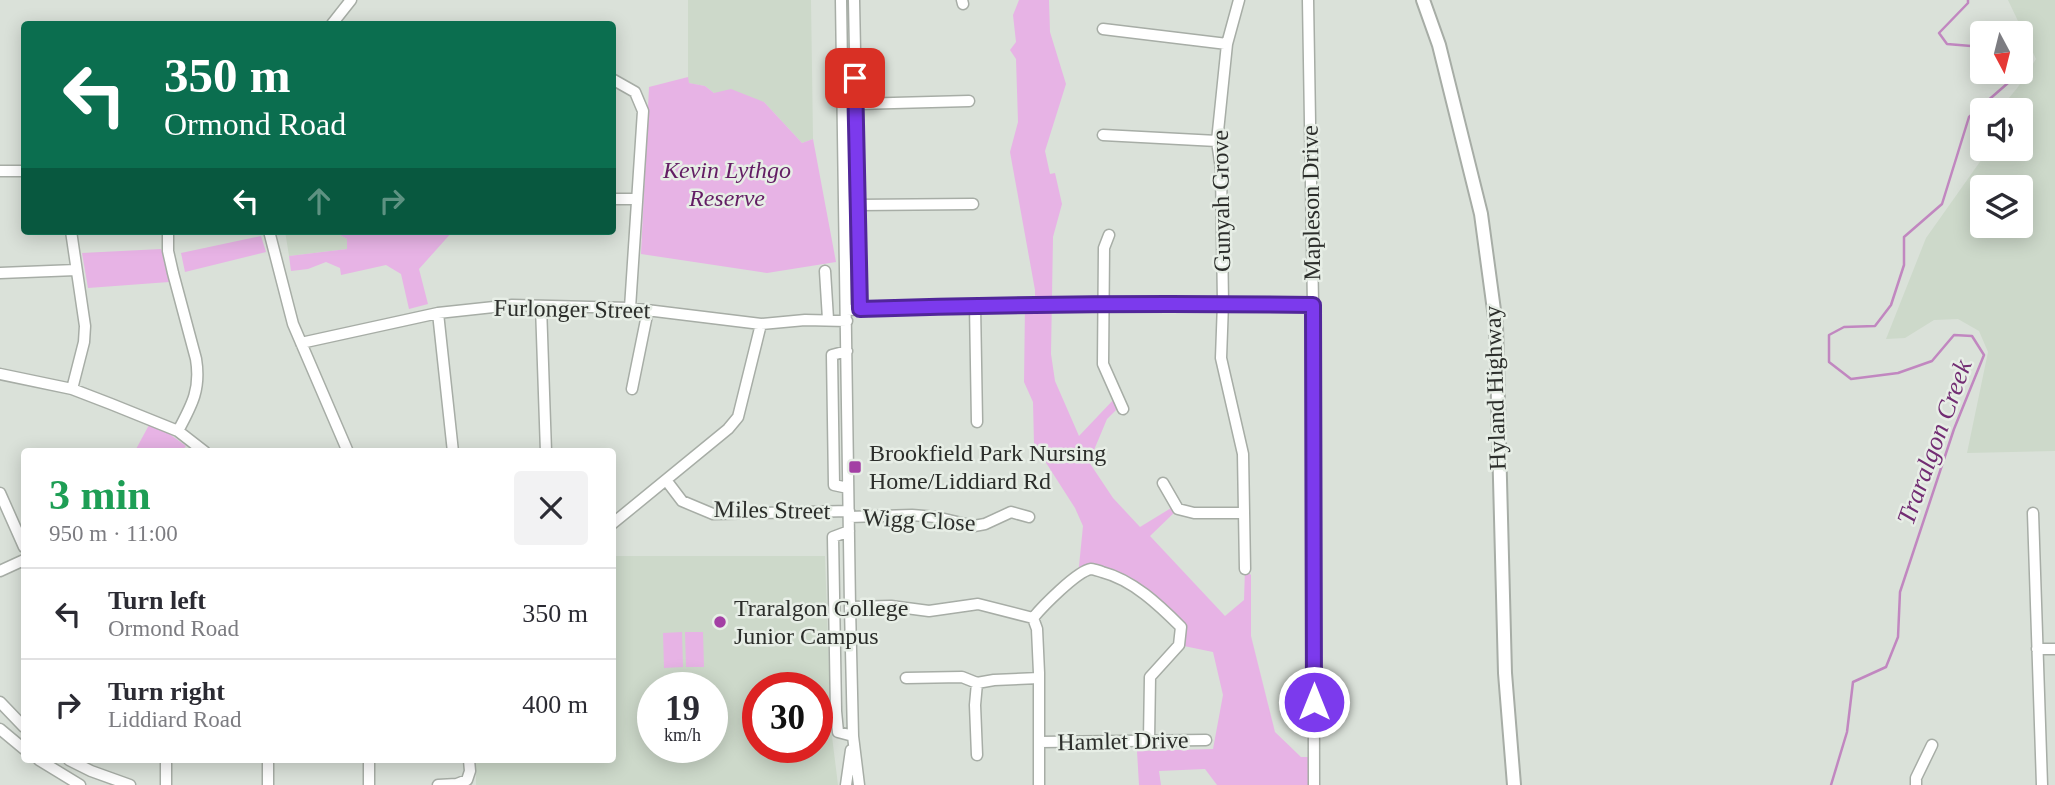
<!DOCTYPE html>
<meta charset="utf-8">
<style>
:root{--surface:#fff;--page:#f2f2f3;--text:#2b2b33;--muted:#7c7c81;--line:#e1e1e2}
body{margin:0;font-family:"Times New Roman",serif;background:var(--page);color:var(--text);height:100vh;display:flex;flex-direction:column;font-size:26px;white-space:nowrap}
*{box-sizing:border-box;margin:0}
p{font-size:23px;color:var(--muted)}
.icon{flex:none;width:38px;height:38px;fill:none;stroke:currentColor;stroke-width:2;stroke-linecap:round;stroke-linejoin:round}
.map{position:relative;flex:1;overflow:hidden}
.drawer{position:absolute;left:21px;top:448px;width:595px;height:315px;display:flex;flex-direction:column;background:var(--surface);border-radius:7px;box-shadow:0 4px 18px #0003}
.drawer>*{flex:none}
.top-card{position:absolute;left:21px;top:21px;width:595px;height:214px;border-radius:7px;box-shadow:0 4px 18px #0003;background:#0b6e4f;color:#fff;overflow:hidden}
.needle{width:46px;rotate:173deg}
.tools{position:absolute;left:1970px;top:21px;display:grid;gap:14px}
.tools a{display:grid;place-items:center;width:63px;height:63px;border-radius:7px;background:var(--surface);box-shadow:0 4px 18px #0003;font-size:35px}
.speed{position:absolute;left:637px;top:672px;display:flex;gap:14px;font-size:35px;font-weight:700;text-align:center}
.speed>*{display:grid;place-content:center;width:91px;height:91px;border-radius:50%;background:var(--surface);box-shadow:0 4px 18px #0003;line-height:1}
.speed small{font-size:18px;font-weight:400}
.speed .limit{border:10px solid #d22;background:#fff;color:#111}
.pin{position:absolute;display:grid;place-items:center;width:60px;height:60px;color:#fff;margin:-30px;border-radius:14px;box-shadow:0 4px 10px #0006}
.me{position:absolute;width:77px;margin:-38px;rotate:0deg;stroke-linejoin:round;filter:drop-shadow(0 0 5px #0008)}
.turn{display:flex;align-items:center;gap:24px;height:147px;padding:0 28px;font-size:32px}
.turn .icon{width:91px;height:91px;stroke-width:2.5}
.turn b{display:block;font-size:49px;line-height:60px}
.lanes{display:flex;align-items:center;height:66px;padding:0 28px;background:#0003;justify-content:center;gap:35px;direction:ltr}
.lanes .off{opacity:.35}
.round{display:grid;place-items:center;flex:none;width:74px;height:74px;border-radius:7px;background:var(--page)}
.summary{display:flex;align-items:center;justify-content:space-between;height:119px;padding:0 28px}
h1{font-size:42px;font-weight:800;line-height:52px;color:#1e9e55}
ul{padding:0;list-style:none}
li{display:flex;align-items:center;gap:21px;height:91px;padding:0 28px;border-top:2px solid var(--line)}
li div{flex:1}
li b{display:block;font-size:26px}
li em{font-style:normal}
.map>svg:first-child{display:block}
.built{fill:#cdd9ca;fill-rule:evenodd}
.green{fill:#e7b3e5}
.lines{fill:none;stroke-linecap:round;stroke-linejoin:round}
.stream{stroke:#c187c0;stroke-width:2.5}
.minor-casing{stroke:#a7ada6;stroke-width:13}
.major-casing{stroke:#a7ada6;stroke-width:16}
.minor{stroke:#fff;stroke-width:10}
.major{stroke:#fff;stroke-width:12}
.route-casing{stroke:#51269a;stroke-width:18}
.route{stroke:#7c3aed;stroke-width:12}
.poi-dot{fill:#a33fa4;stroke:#e7eee6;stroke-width:2.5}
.labels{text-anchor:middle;stroke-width:5;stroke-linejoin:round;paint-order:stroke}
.park-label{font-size:24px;font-style:italic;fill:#631d64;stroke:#e7eee6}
.street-label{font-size:24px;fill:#2c2e2b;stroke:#e7eee6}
.poi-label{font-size:24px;fill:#2c2e2b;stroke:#e7eee6;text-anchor:start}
.water-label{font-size:26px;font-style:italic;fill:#722d73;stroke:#e7eee6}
</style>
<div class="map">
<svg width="2055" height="785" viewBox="0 0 2055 785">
<rect width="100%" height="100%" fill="#dae1d9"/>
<path class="built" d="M688,0h123l2,139 -11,4 -38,-41 -50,-9 -9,-7 -17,-3z
M2008,0h47v451l-88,2 21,-101 -9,-21 -21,-12 -24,1 -29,18 -19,1 40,-101 63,-89h32v-39h-22l19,-23 18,-28zM1983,187h38v39h-38z
M285,231h48l14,8v10l-58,7z
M613,556h212l6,172 7,57h-362v-25h136zM653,688h59v59h-59zM758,688h59v59h-59z"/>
<path class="green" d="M1019,0h30l1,32 16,52 -21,67 5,23 5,-1 7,31 -9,33 -2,117 4,27 24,55 37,-39 5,8 -14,14 -18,43 24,36 27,29 36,-22 2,4 -28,27 75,80 19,-16 1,-31 6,6v61l24,96 26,25h13v28h-97l-12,-16 -46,2 2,14h-22l-2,-34 76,-2 10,-54 -10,-43 -34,-7 3,-11 -42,-43 -49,-20 -13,5 5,-50 -8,-18 -41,-64 -1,-42 -9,-20 1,-77 10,-1v-14l-25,-138 8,-30 -2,-63 -6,-9 6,-8 -3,-27z
M688,77l1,6 16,3 9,7 17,-4 33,13 38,41 11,-4 23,123 -69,11 -126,-19 8,-167z
M333,231h120l-34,38 9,35 -19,5 -8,-35 -15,-9 -45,10 -1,-7 -14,-6 -18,7 -17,2 -2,-15 58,-7v-10z
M261,236l5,16 -81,20 -4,-19z
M161,249l8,33 -81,6 -6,-35z
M149,425l19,8 18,13 -4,5h-47z
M682,632l1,35 -19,1 -1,-35z
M685,632h18l1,35h-18z"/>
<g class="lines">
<path class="stream" d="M1968,0v3l-29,30 8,11 36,3
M1831,785l16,-53 6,-50 33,-15 12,-30 2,-45 54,-163 30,-74 -12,-19 -18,-1 -22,26 -34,12 -47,6 -22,-17v-27l15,-8 31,-1 16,-21 13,-40v-28l38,-33 27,-87 47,-41v-4"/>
<defs>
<path id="minor" d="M841,0l9,607 3,129 6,49
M854,0l6,308
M962,0l1,4
M1239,0l-12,44 -10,97 4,28 2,134 -2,55 22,96 2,115
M1308,0l5,305 1,480
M332,24l19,-24
M1103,29l124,15
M612,79l23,13 8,19 -13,197
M856,104l113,-3
M1103,135l114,6
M0,171h24
M612,199h25
M857,205l116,-1
M71,231l14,95 -1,16 -12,47
M168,231v20l5,22 23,86c5,30 -4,46 -18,72
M269,231l24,93 55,128
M1109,235l-5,13 -1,116 20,45
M825,271l3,48
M0,273l76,-3
M975,305l2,117
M541,306l5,146
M846,310l129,-5 248,-2 90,2
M438,313l15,139
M301,343l137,-30 74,-8 118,3 131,16 44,-4 42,1
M847,351l-15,4 2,130 14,3
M0,374l72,15 39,15 67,27 27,21
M632,389l16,-79
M666,480l16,21 31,13 136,-3
M1163,483l15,26 16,4h50
M0,493l24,54
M2033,513l9,272
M849,517l63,-2 24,2 38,9 11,-2 26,-12 18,5
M612,524l116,-95 10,-12 23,-93
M849,531l-16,6 3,174 2,21 15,4
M0,571l24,-11
M850,607l41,-1 38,5 49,-7 55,14 4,11 2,44v112
M1033,618c9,-11 44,-47 58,-49 1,0 9,2 11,3 31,8 57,33 79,55l-2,18 -29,32 -1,63
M2037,649h18
M906,678l56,-1 15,6 17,-3 45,-2
M977,683l-2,22 2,50
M0,702l24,25
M0,729l24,20
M1039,742l167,-2
M39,760l41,25
M69,760l22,11 39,14
M166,760v25
M268,760v25
M369,760v25
M438,785l19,-1 10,-4 3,-9 -1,-11
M846,785l5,-35
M1916,785v-7l16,-33"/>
<path id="major" d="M1423,0l16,45 42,169 15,111 9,348 9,112"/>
</defs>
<use href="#minor" class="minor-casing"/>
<use href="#major" class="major-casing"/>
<use href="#minor" class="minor"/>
<use href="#major" class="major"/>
</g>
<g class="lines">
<defs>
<path id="route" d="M855,78l5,231c151,-5 302,-6 453,-4l1,397"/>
</defs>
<use href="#route" class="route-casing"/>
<use href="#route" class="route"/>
</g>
<g class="poi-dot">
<rect x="848" y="460" width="14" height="14" rx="3.5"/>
<circle cx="720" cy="622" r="7"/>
</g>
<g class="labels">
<g class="park-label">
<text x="727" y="178">Kevin Lythgo<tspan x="727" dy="28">Reserve</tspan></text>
</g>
<g class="street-label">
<text transform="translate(1221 201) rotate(-91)" y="8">Gunyah Grove</text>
<text transform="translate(1311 203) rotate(-91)" y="8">Mapleson Drive</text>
<text transform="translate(572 309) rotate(1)" y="8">Furlonger Street</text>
<text transform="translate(1495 388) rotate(-92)" y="8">Hyland Highway</text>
<text transform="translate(772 510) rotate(1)" y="8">Miles Street</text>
<text transform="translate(919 520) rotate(3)" y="8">Wigg Close</text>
<text transform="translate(1123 741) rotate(-1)" y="8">Hamlet Drive</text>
</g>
<g class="poi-label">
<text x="869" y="461">Brookfield Park Nursing<tspan x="869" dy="28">Home/Liddiard Rd</tspan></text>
<text x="734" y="616">Traralgon College<tspan x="734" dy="28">Junior Campus</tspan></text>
</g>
<g class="water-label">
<text transform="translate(1934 442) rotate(-70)" y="9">Traralgon Creek</text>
</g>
</g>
</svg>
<div class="tools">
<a><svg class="needle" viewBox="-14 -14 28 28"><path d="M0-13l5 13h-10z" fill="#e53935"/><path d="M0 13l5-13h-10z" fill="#7c7c81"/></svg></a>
<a><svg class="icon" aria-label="sound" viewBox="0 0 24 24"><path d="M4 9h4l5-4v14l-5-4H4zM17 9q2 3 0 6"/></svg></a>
<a><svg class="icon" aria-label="layers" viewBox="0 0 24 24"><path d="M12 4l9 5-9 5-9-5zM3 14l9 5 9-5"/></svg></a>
</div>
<div class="speed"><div>19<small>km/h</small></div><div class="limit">30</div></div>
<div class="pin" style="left:855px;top:78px;background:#d93025"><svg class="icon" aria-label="arrive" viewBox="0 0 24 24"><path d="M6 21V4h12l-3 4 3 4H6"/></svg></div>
<svg class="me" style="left:1314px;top:702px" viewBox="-20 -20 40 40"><circle r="17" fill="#7c3aed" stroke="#fff" stroke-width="3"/><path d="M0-11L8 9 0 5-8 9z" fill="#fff"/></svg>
<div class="top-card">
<div class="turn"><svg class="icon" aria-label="left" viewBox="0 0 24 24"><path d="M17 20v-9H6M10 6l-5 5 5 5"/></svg><div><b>350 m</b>Ormond Road</div></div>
<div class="lanes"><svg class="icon" aria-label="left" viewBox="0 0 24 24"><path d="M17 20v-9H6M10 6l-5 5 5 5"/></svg><svg class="icon off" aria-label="ahead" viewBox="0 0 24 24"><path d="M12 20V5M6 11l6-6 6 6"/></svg><svg class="icon off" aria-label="right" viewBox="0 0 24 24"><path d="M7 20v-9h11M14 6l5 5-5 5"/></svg></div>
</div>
<section class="drawer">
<div class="summary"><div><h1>3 min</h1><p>950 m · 11:00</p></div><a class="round"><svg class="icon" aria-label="close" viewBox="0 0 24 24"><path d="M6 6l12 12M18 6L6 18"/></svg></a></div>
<ul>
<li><svg class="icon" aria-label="left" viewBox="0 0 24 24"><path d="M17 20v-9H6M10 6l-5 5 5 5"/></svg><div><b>Turn left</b><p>Ormond Road</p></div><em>350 m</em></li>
<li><svg class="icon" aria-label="right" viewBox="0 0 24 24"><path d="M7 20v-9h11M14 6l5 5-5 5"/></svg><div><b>Turn right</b><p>Liddiard Road</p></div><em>400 m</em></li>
</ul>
</section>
</div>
